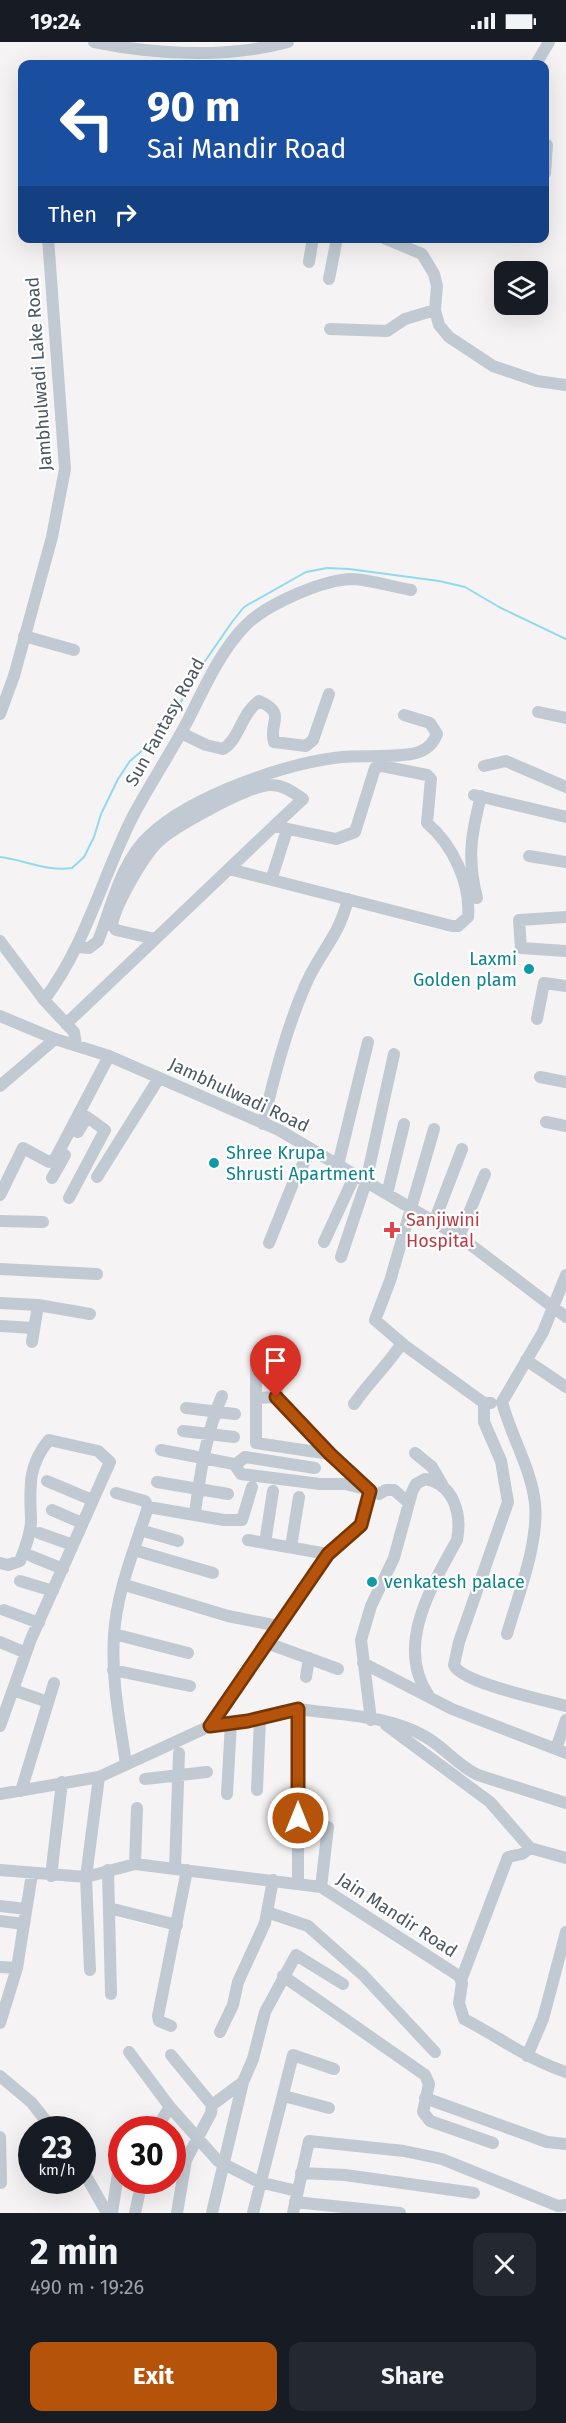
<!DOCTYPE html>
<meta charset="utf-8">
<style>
:root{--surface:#171b24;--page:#242831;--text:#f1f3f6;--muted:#9ea1a6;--accent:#b45309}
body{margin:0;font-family:"Fira Sans",sans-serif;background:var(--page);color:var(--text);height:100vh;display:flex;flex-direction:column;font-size:22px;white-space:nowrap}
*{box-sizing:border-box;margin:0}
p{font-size:20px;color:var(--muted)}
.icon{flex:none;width:33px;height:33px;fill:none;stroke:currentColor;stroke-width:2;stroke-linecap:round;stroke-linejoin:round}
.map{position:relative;height:2171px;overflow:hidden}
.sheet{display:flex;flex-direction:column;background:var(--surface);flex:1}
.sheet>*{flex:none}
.guide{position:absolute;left:18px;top:18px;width:531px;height:183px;border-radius:12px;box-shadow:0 6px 24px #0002;background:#1a4fa0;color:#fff;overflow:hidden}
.controls{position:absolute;left:494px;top:219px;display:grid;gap:12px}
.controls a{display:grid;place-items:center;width:54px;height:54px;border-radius:12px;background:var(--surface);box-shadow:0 6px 24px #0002;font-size:30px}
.speed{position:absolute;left:18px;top:2074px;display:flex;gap:12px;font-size:30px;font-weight:700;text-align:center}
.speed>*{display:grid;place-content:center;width:78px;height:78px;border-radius:50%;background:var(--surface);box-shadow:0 6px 24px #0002;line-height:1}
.speed small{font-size:15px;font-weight:400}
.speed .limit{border:9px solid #d22;background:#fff;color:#111}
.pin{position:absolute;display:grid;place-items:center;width:51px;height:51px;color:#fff;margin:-62px -26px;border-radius:50% 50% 50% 0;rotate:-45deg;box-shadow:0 0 6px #0007}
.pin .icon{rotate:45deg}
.me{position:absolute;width:66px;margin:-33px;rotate:0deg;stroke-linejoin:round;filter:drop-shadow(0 0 4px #0008)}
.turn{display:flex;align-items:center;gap:21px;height:126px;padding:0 30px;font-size:27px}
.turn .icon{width:78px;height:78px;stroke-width:2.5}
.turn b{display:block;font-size:42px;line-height:51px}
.then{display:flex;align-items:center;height:57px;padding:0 30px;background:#0003;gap:12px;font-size:22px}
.round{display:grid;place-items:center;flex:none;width:63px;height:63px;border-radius:12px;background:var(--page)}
.head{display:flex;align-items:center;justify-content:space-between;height:102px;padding:0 30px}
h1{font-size:36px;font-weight:700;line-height:45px}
.cta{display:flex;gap:12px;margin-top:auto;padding:12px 30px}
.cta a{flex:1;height:69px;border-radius:12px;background:var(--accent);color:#fff;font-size:24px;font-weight:700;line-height:69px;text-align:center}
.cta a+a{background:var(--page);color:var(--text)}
.status{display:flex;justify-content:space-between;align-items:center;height:42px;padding:0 30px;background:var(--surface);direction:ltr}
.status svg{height:16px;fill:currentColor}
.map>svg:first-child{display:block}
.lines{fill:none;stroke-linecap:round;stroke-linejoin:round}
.stream{stroke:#90daee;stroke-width:2}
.minor{stroke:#c1cad2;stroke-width:12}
.route-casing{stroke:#753606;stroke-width:15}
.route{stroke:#b45309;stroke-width:10}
.culture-dot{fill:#0f9aa8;stroke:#fff;stroke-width:2}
.health-dot{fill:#e0444e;stroke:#fff;stroke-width:2}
.labels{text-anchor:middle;stroke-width:4.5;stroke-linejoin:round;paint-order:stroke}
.street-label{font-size:18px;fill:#4a5661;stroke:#fff}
.culture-label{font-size:18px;fill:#0d838f;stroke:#fff;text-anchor:start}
.health-label{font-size:18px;fill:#be3a42;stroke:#fff;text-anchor:start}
</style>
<div class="status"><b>19:24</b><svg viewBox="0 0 49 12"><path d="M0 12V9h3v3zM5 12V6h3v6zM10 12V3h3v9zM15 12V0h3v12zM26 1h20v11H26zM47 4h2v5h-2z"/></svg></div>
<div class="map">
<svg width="566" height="2171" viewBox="0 0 566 2171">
<rect width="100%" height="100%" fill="#f5f3f3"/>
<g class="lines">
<path class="stream" d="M0,815c25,3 47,15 72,11l12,-11 10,-20 7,-23 17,-35 12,-18 37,-32 25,-49 40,-58 12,-15 62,-35 21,-4 22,1 90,12 26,6 34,20 67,32"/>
<path class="minor" d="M94,0c65,13 130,17 194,0
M536,22l13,-22
M544,103h3l-2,28
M384,196l38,16 12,20 3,12 -2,24 4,15 10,12 44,29 44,15 29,4
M309,220l4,-24
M329,237l8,-41
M330,287l57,2 18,-12 30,-9
M24,594l50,14
M538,670l28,6
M0,672l14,-38 38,-139 13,-68 -17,-231
M181,691l25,12 17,4c16,-9 18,-35 36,-48 29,13 9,21 15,41l32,4 7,-6 16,-46
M484,724l22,-5 60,26
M474,753l92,22
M529,814l37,6
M273,832l14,-44
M477,856c-10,-39 -6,-63 4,-102
M566,875l-47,3 2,28 45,3
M155,897l-39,-9 -4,-5c3,-20 29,-64 43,-80 15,-17 92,-58 114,-60 13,-1 24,7 34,14l-29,27
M0,899l44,59 30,32 2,13
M78,905l11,1 9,-7c14,-35 23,-80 52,-106 42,-39 135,-72 192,-78 18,-2 63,1 77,-5 10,-4 14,-9 18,-18l-7,-11 -26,-8
M44,958c42,-55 58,-123 89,-184 17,-32 37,-62 54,-94 17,-33 33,-71 59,-97 21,-21 78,-46 107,-46 19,1 40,8 58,11
M0,974l55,23 54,17 170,74 184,109 103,78
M537,977l7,-36 22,3
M66,982l208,-198 62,13 19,-7 20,-64 7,-2 45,9 4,4 -4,44c26,22 44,61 41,94l-10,9h-6l-223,-57
M540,1035l26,5
M0,1044l55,-47
M546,1080l20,4
M263,1082c11,-47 23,-94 42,-138 14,-33 34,-49 43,-87
M434,1087l-44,152 -15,39 29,25 80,58h7
M338,1123l30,-123
M97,1135l62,-99
M52,1136l13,-23
M387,1152l17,-70
M0,1153l23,-47 26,14 6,-3 54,-103
M69,1156l36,-68 -18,-13 -9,15
M0,1179l43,1
M434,1180l28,-73
M459,1195l26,-63
M324,1200l31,-67
M269,1201l27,-67 16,-26
M341,1215l25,-75 28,-128
M0,1227l97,5
M0,1261l38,2
M0,1284l33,2
M32,1300l6,-37 52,9
M256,1314v87l74,11
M526,1318l40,27
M276,1355l5,-33
M484,1361v19l17,39 7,41 -49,140 -5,23c7,18 91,35 112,41
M354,1362c15,-22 33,-38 48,-61
M186,1366l49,6
M183,1389l51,6
M161,1408l73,14 7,10 79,10h25l21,5
M415,1411l17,14 10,17
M235,1423l10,-8 70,11
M47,1439l45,19
M157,1440l71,12
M116,1451l29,8 3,6
M379,1452l7,-4h8l15,13
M52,1468l30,13
M195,1471c5,-39 11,-80 27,-117
M140,1488l38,11
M39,1491l34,12
M248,1498l80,14
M265,1501l8,-52
M291,1505l8,-50
M134,1508l79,23
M31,1514l32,13
M0,1521l8,2 12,-4c5,-13 11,-27 11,-41 -1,-31 -4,-54 18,-80l49,11 12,11 -79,177 -31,87
M20,1539l33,10
M125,1543l103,31 50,10
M4,1568l35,13
M114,1592l74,19
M507,1592c11,-38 32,-91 28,-131 -4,-35 -24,-67 -33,-101l41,-70 23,-57
M0,1600l26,11
M267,1601l71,26
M363,1621l89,46 114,44
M113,1628l77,16
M306,1635l3,-19
M13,1648l35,12
M298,1667c42,6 91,6 128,28 19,11 32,29 52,38l88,28
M371,1678l-10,-80 10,-34 23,-48 18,-66 4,-8 9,-5c29,5 37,35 32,61 -25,46 -63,106 -28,156
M386,1683l104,77 40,46
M210,1684l118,-172 33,-29 9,-34 -40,-37 -54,-57 -19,1
M556,1707l10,-29
M126,1722c-6,-42 -15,-85 -12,-128 2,-43 21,-88 34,-129l76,13h18l10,-33
M145,1737l62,-7
M257,1748l3,-72
M21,1749l33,-108
M0,1752l99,-17 111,-51 38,-5 50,-12v174
M227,1752l4,-71
M135,1822l2,-56
M175,1827l4,-116
M0,1828l86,7 49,-13 186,23 138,89 3,7 -3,20 5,16c35,18 65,41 102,53
M108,1828l3,124
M51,1834l11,-94
M321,1845l7,-60
M0,1864l26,3
M109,1866l68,17
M267,1870l41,14 55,49 72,77
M0,1879l24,3
M0,1925l17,1
M90,1928l-4,-93 13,-100
M283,1934l142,99 4,9 -6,28 7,9 63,22
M461,1938l47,-123 14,-3 8,-6 36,10
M0,1981l17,-55 15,-94
M171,1984l-12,-5 -1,-5 29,-146
M220,1990l13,-27 5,-23 27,-59 8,-43
M129,2010l41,55 48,54 41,21 38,9
M171,2013l41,50 -1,8 -25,47 -9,53
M527,2014l16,-37 23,-87
M0,2034l32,27 21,27
M284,2054l45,12
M425,2056l122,44 19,2
M212,2063l31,-23
M155,2088l15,-23
M0,2095l1,46
M82,2127l25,44
M301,2131l44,2 129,18
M295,2160l105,11
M112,2171l10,-66
M135,2171l7,-32
M212,2171l31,-131 10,-23 12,-47 31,-57 47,29
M253,2171l40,-158 41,14
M293,2171l16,-72 95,10 38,8 116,47 8,-1"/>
</g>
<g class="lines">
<defs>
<path id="route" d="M276,1355l54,57 40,37 -9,34 -33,29 -118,172 38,-5 50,-12v109"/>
</defs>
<use href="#route" class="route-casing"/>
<use href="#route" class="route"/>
</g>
<g class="culture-dot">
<circle cx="529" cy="927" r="6"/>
<circle cx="214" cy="1121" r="6"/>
<circle cx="372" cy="1540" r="6"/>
</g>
<path class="health-dot" d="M389 1179h6v6h6v6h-6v6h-6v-6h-6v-6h6z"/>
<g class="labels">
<g class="street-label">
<text transform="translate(39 332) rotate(-94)" y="6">Jambhulwadi Lake Road</text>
<text transform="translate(165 680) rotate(-61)" y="6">Sun Fantasy Road</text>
<text transform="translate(239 1053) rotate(25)" y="6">Jambhulwadi Road</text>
<text transform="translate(397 1873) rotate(33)" y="6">Jain Mandir Road</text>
</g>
<g class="culture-label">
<text x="517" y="923" text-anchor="end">Laxmi<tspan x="517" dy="21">Golden plam</tspan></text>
<text x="226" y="1117">Shree Krupa<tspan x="226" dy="21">Shrusti Apartment</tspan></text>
<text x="384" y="1546">venkatesh palace</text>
</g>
<g class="health-label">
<text x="406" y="1184">Sanjiwini<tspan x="406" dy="21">Hospital</tspan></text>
</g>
</g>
</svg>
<div class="controls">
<a><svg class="icon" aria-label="layers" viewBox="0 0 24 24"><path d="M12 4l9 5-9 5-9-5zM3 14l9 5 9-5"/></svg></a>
</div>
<div class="speed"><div>23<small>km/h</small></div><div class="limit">30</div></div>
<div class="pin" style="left:276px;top:1355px;background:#d93025"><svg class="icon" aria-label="arrive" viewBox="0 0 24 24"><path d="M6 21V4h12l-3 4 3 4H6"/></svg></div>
<svg class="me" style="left:298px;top:1776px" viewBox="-20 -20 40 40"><circle r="17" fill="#b45309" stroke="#fff" stroke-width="3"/><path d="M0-11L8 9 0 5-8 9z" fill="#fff"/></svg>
<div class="guide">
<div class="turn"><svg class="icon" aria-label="left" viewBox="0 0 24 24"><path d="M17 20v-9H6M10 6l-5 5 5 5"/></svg><div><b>90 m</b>Sai Mandir Road</div></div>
<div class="then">Then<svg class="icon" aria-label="right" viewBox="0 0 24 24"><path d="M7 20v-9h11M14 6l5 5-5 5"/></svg></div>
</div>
</div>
<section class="sheet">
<div class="head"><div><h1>2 min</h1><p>490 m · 19:26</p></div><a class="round"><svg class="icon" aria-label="close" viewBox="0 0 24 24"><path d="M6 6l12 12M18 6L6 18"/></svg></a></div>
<div class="cta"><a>Exit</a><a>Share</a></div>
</section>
